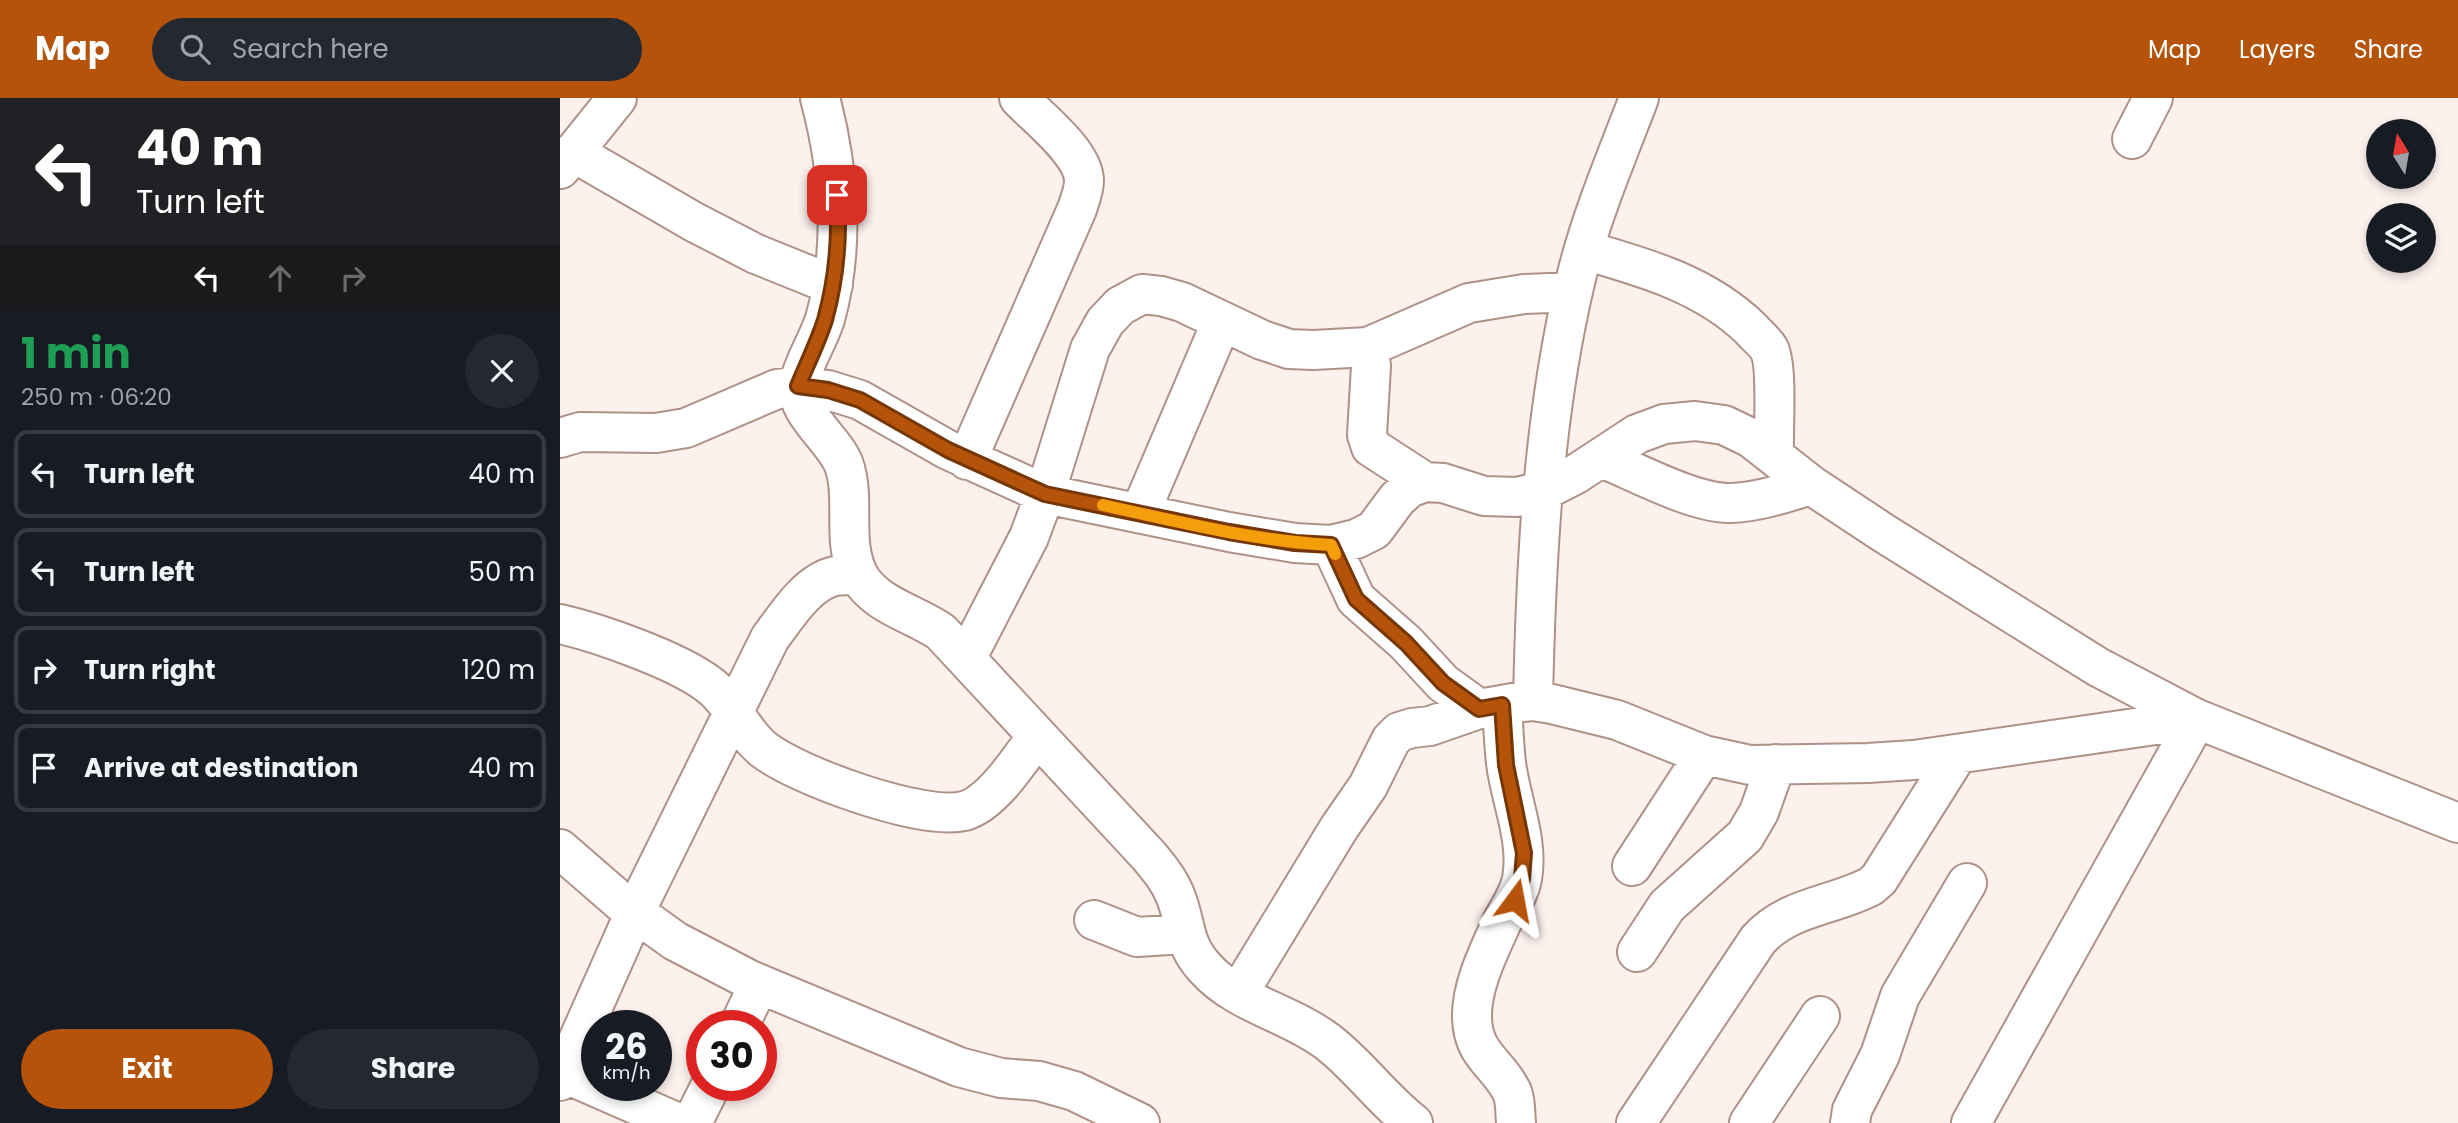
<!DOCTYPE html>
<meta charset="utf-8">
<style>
:root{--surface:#171b24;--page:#242831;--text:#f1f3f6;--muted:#9ea1a6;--line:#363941;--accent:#b45309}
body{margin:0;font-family:Poppins,sans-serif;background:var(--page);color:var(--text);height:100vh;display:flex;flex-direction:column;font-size:26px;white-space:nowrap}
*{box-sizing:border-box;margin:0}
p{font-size:23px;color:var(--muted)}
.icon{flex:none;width:38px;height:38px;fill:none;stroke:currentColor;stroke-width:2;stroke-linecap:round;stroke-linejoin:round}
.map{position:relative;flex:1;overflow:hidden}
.panel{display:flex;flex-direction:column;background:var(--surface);width:560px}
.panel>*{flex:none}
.top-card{background:#202124;color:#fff;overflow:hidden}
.needle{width:46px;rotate:349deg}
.controls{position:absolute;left:1806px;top:21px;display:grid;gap:14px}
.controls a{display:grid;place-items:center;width:70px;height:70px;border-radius:50%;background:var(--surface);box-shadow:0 4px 10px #0003;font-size:35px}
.speed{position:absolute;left:21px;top:912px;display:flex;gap:14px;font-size:35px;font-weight:700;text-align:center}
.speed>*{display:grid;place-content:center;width:91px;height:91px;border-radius:50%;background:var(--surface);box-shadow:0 4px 10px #0003;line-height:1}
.speed small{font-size:18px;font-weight:400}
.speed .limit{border:10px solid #d22;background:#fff;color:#111}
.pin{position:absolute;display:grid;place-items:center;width:60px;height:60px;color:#fff;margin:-30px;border-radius:14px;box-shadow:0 4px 10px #0006}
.me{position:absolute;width:77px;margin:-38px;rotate:13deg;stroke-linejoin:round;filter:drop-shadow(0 0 5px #0008)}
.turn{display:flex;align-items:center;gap:24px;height:147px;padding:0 21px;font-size:32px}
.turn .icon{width:91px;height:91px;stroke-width:2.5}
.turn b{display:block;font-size:49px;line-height:60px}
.lanes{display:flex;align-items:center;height:66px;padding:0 21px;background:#0003;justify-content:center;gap:35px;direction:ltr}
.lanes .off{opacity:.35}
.round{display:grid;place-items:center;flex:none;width:74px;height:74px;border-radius:37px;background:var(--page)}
.summary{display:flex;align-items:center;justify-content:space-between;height:119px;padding:0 21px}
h1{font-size:42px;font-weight:700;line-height:52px;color:#1e9e55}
.action{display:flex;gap:14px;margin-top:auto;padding:14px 21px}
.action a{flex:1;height:80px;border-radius:42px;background:var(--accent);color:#fff;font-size:28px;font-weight:700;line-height:80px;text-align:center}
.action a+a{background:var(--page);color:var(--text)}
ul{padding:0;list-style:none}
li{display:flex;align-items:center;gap:21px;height:88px;margin:0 14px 10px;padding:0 7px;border:4px solid var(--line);border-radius:14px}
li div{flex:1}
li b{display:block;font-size:26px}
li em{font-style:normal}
header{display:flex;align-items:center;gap:42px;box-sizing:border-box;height:98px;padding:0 35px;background:var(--accent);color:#fff}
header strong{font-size:33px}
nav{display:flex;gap:38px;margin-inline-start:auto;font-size:24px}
.search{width:490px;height:63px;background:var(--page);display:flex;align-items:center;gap:18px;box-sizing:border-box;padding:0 24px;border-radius:38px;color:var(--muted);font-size:26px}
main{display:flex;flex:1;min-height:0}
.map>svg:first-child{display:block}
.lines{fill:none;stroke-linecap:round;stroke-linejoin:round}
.minor-casing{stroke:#ae9288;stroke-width:42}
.minor{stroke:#fff;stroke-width:38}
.route-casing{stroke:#753606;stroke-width:18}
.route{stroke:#b45309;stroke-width:12}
.slow{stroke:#f59e0b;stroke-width:12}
</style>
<header>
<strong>Map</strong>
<div class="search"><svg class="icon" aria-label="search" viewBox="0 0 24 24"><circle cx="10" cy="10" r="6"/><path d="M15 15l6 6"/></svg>Search here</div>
<nav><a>Map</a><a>Layers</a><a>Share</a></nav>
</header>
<main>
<section class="panel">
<div class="top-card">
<div class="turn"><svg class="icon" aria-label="left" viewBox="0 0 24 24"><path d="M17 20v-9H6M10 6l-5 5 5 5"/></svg><div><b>40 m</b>Turn left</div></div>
<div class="lanes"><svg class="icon" aria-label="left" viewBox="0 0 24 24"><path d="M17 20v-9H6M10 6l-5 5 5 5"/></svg><svg class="icon off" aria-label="ahead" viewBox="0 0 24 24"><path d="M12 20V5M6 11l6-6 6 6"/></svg><svg class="icon off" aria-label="right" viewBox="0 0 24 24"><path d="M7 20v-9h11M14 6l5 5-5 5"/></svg></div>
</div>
<div class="summary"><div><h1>1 min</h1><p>250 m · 06:20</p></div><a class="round"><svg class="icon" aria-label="close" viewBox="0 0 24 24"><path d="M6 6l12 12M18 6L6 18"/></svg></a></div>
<ul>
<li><svg class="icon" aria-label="left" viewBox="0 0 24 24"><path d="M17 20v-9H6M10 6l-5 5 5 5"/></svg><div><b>Turn left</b></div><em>40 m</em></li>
<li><svg class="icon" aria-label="left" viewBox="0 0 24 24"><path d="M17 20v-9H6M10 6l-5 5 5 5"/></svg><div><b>Turn left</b></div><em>50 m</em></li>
<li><svg class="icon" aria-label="right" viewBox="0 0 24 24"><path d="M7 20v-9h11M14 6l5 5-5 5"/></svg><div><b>Turn right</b></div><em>120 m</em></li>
<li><svg class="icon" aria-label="arrive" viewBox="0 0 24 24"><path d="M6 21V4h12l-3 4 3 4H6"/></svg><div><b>Arrive at destination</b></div><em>40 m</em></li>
</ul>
<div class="action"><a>Exit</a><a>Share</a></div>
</section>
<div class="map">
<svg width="1898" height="1025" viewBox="0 0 1898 1025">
<rect width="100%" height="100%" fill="#fdf1ed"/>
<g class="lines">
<defs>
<path id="minor" d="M260,0c19,71 25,149 5,221 -7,22 -21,42 -26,64 -6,28 36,57 45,82 12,35 -3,77 15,111 16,29 56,38 82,56l208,224c10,12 20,24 26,39 12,29 7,48 30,73 32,36 85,45 123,74 31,24 54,57 85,81
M1572,41l21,-41
M13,54l121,70 62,32 77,31
M0,71l57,-71
M1024,152c59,17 121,34 167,79 5,6 14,13 18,20 9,17 4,83 5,106
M808,249l3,19 -4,69 4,12 54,35
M0,340l20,-6 76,1 30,-5 91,-39 21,-3 30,4 32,10 88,50 97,44 184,38 66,11 36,2 25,-6 18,-9 23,-31 12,-11 16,-6 18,1 41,13 33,1 26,-6 33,-17 61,-40 27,-10 31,-3 29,4 27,13 60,47 71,47 216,135 99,52 261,104
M1042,360c34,14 93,46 129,45 27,-1 54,-10 80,-18
M407,362l110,-251c3,-9 7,-19 7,-28 0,-28 -46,-63 -65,-83
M580,415l82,-192
M771,447l25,54 50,44 37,40 36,26 34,-6 20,-2 19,3 65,16 87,35 46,10 118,-2 46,-3 283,-41
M0,526c39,9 116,36 148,60 23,16 33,47 55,65 34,27 159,72 201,62 28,-7 57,-53 73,-75
M406,561l63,-122 16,-43 45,-145 15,-27 15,-16 22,-12 19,2 21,6 80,38 27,9 24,1 55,-3 101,-44 55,-9 49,-2
M973,603c3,-143 10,-288 44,-427 15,-60 40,-118 62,-176
M942,607c1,19 2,39 4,58 5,39 23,77 16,116 -3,16 -13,29 -20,43 -13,29 -31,64 -30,96 1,38 26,45 40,74 4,9 3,21 4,31
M0,751l61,53 54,39 75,39 209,87 42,11 38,3 35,10 66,32
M1072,768l72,-111
M534,822l43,17 48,-3
M1077,854l30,-46 78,-70 14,-24 17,-48
M678,896l101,-166 29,-42 23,-46 8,-8 13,-4 18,-2 49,-17
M179,928l20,-42
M4,975l114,50
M0,983l75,-169 135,-274c16,-21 37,-56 65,-62 7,-1 16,-1 23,-1
M132,1025l19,-38
M1076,1025l122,-183c30,-34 76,-34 113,-54l8,-7 78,-124
M1189,1025l71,-107
M1290,1025l2,-13 28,-55 20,-59 67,-113
M1411,1025l226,-404"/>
</defs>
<use href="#minor" class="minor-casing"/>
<use href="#minor" class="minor"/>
</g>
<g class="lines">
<defs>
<path id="route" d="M277,97c3,41 -1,85 -12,125 -7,22 -18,44 -27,66l30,4 32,10 88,50 97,44 184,38 66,11 36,2 25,54 50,44 37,40 36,26 23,-4 4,60 18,88 -2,26 -7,21"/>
</defs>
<use href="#route" class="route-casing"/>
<use href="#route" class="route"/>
<path class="slow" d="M543,407c76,17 151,36 228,40l4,9"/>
</g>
</svg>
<div class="controls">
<a><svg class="needle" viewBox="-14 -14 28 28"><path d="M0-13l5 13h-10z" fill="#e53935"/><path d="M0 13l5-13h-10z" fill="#9ea1a6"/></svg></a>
<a><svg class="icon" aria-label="layers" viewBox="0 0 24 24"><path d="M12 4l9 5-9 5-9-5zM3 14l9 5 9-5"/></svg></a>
</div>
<div class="speed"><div>26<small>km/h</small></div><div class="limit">30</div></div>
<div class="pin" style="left:277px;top:97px;background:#d93025"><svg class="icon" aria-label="arrive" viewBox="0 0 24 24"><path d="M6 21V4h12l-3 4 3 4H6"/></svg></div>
<svg class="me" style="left:955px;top:802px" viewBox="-20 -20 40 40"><path d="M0-17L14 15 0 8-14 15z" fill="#b45309" stroke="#fff" stroke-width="4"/></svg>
</div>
</main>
